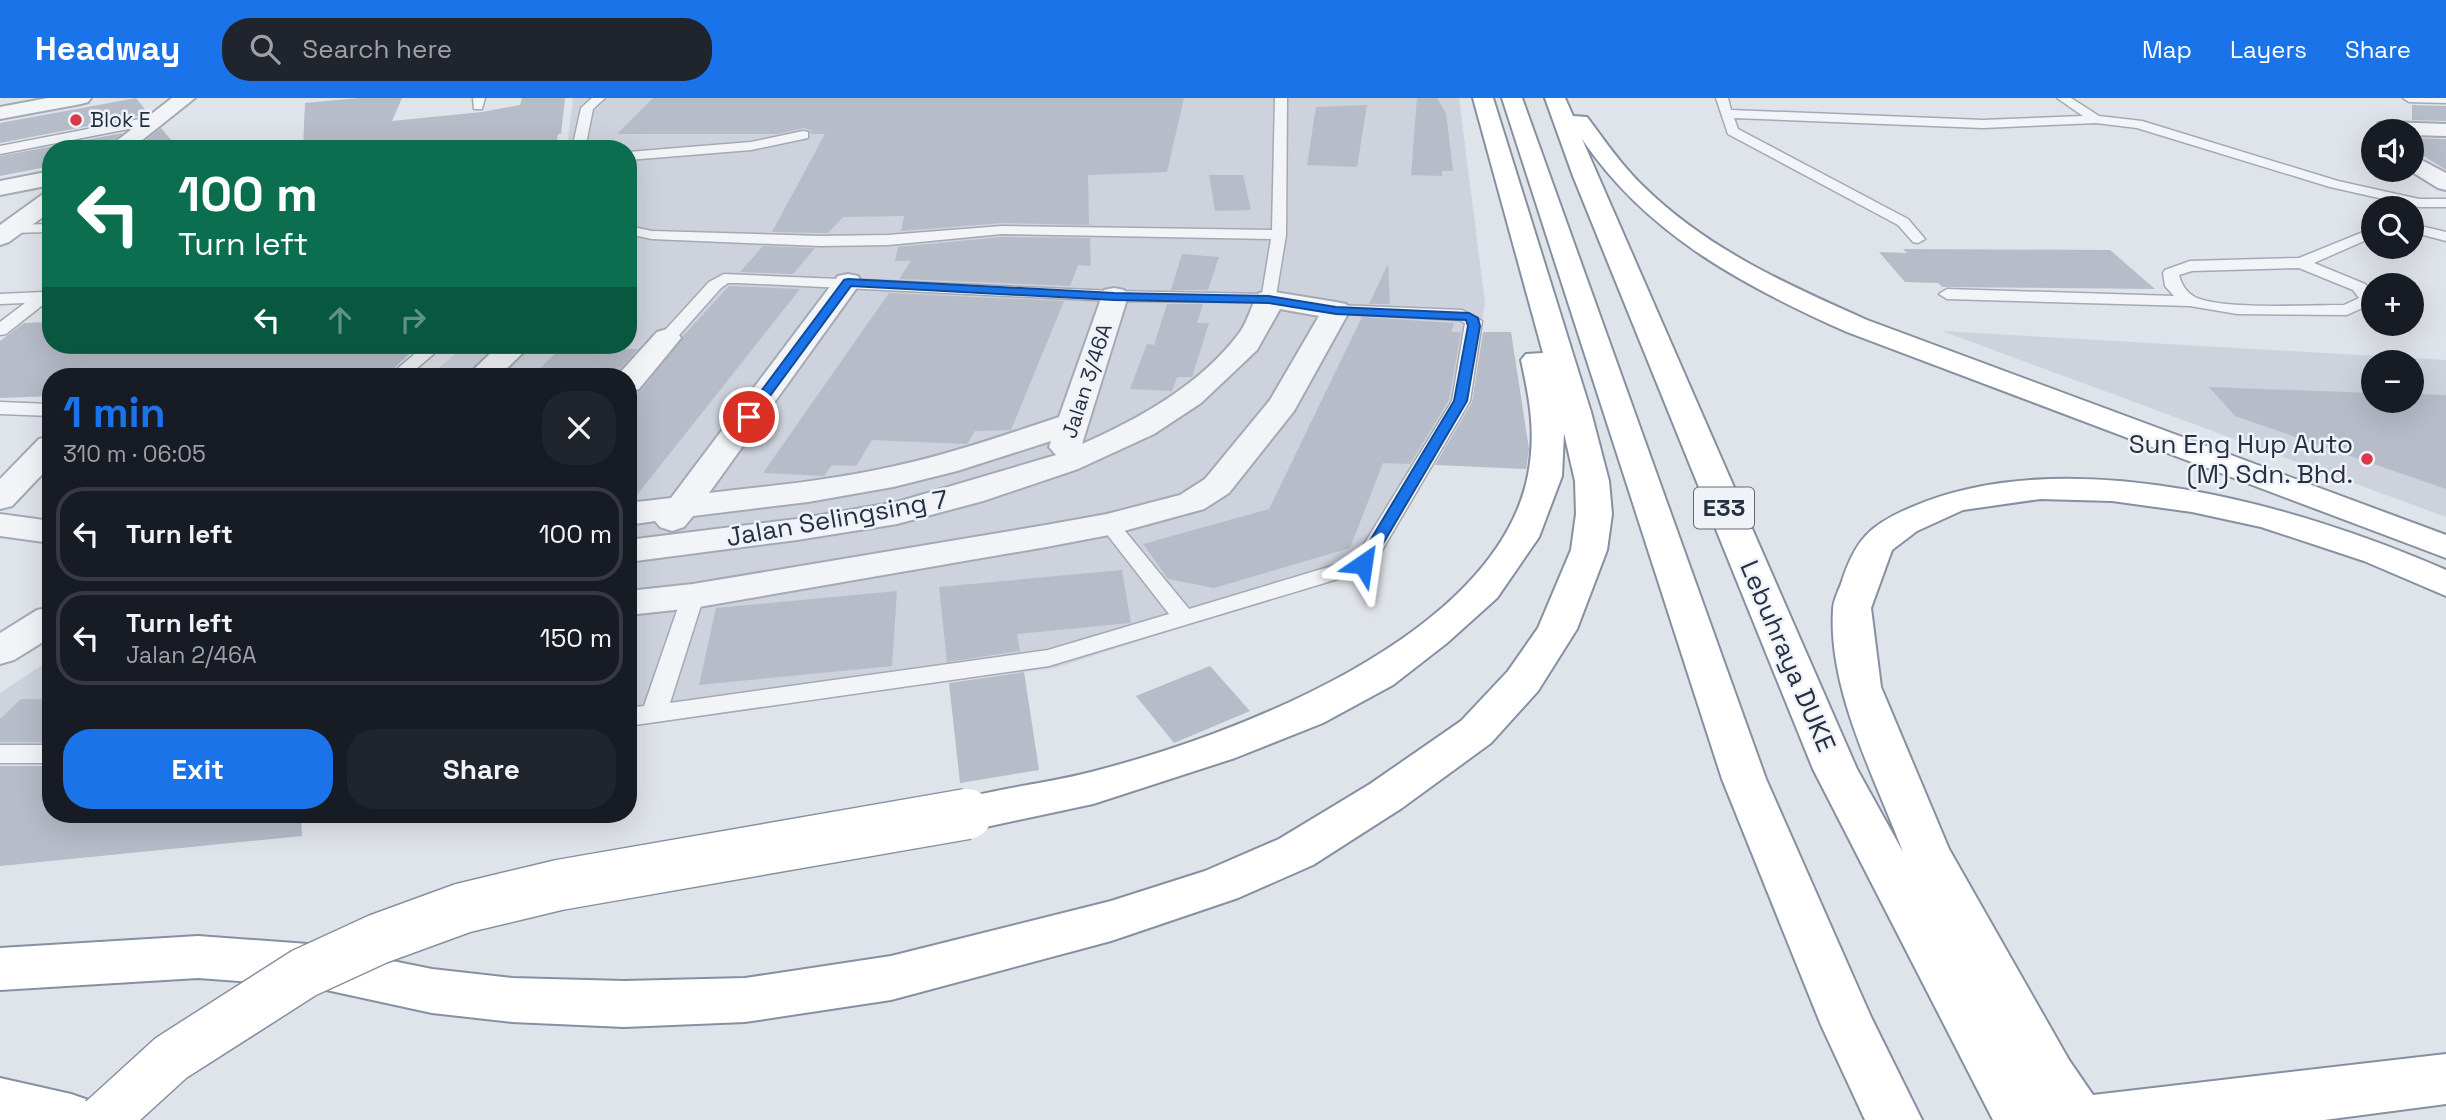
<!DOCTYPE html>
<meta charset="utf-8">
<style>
:root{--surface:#171b24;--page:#20242c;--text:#f1f3f6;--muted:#9ea1a6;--line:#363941;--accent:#1a73e8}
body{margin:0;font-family:"Space Grotesk",sans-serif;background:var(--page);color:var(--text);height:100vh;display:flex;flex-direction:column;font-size:26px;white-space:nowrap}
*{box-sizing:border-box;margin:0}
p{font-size:23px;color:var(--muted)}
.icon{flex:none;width:38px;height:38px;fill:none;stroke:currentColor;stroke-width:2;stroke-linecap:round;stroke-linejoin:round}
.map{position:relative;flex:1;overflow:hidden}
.sheet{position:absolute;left:42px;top:270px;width:595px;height:455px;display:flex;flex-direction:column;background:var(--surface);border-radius:28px;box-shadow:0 7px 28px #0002}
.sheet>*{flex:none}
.guide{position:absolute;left:42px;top:42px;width:595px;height:214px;border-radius:28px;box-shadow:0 7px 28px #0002;background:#0b6e4f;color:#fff;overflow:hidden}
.buttons{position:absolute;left:2361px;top:21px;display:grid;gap:14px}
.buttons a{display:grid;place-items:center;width:63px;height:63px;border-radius:50%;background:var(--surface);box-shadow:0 7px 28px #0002;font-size:35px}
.pin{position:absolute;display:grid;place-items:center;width:60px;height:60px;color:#fff;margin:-30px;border:4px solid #fff;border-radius:50%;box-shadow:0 2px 7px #0007}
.me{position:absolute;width:77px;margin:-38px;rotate:32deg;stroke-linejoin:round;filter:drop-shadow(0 0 5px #0008)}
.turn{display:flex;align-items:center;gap:24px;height:147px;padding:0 21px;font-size:32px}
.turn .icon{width:91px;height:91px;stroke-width:2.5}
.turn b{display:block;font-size:49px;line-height:60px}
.lanes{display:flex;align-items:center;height:66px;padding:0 21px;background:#0003;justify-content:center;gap:35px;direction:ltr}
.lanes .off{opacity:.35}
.round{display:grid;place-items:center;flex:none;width:74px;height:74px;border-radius:28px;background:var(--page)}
.overview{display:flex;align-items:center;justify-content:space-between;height:119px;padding:0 21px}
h1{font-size:42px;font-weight:700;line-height:52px;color:var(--accent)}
.cta{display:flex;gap:14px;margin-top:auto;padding:14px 21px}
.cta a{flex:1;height:80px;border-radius:28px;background:var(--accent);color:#fff;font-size:28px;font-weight:700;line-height:80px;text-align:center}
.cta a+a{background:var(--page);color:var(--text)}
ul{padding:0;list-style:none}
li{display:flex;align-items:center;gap:21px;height:94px;margin:0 14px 10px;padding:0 7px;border:4px solid var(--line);border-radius:28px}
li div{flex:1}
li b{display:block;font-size:26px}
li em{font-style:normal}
header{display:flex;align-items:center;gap:42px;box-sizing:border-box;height:98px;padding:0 35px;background:var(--accent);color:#fff}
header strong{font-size:33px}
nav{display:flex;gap:38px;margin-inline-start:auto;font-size:24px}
.search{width:490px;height:63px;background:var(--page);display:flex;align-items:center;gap:18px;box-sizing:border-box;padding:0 24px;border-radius:28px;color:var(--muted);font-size:26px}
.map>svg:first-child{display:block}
.built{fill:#cdd2dc;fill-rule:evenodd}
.building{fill:#b6bcc8}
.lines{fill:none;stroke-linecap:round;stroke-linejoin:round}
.service-casing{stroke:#a4aab5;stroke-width:3}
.minor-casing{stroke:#a4aab5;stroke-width:4}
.trunk-casing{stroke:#8590a2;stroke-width:4}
.motorway-casing{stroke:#8590a2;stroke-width:4}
.service{fill:#f2f4f8;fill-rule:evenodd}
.minor{fill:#f2f4f8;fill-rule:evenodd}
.trunk{fill:#fff;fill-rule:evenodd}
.motorway{fill:#fff;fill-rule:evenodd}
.motorway-bridge-casing{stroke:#8590a2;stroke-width:53;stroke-linecap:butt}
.motorway-bridge{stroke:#fff;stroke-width:50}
.route{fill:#1a73e8;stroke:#114b97;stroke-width:2}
.poi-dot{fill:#db384c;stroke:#eff2f7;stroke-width:2.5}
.labels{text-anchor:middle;stroke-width:5;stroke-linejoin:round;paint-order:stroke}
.far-poi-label{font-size:21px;fill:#263043;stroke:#eff2f7;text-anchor:start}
.far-street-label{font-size:21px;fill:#263043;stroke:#eff2f7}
.shield{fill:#eff2f7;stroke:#626a79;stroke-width:2}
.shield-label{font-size:24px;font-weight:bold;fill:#263043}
.poi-label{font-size:26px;fill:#263043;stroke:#eff2f7;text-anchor:end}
.street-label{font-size:26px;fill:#263043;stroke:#eff2f7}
</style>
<header>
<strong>Headway</strong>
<div class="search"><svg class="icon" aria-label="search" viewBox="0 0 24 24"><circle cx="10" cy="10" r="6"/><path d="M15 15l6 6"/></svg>Search here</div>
<nav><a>Map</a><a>Layers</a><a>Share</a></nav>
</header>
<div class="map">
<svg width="2446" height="1022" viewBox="0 0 2446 1022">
<rect width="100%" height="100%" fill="#dfe3ea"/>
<path class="built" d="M573,0h886l26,205 -17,102 -93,160 -320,103 -427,55v-347h-199l37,-31h162v-196h-61z
M1942,233l504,29v157zM2373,264h39v39h-39z
M51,561v102l-51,-1v-67z"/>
<path class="building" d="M136,0l12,15 -3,2 -145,28v-20z
M359,0h43l-10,23 90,-9 38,-7 2,-7h43l-4,36h-3l-3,15h-252l2,-46z
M653,0h531l-17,74 -79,3 1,50 -87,-2 -101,8 3,-15 -61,1 -15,16h-7l-49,-1 53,-98h-14l-1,-4 -6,-2 -26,6h-161z
M1417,0h20l9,15 7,58h-11v5l-31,-1z
M1367,7l-10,62 -50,-2 9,-58z
M2412,7l34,1v15l-34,-1z
M161,30l11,13 -36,7z
M123,35l-20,16h-52v17l-51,10v-20z
M2412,40l34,1v31l-34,-21z
M1209,77h34l8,35 -36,1z
M1002,139l88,1 1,28 -13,-1 -8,21 -171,-7 12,-18h-16l3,-14z
M763,148l52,2 -22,26 -53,-2z
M1903,151l207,1 45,39 -213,-2 -4,-4 -33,-1 -26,-30 28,1z
M1182,156l37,3 -11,33h-37z
M1388,166l2,40h-21z
M729,188l71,3 -167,211h-5v-106l13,-3 42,-55z
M889,195l175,8 -53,129 -36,1 -8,13 -95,-4 -16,26 -24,-1 -8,11 -61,-3z
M1167,206h36l-6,19h12l-17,54h-15l-5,14 -42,-2 17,-45 7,1z
M1362,219l92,6 -3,9h10l-12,68 -39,64 -27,-1 -33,85 -136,40 -46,-9 -25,-35 126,-35z
M51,224v23h368l-33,31h-335v20l-51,2v-57l24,-18z
M1483,234h28l18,117 -3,20 -91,-4 37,-63z
M562,248l66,3h10l-24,27h-81z
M2209,289l164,6v8h39v-7l34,1v94l-211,-73z
M1122,472l9,53 -114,11 3,17 -73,11 -8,-75z
M897,493l-5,75 -193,19 17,-77z
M1210,568l40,45 -76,32 -38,-47z
M1024,574l15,98 -79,13 -11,-100z
M21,601h30v43h-51v-23z
M0,668h51v48h250l1,22 -302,30z"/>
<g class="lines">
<defs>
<path id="service" d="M473,0h12l-3,11h-8z
M592,0h13l-12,11 -8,40h-13l9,-41z
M1275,0h12l-1,137 -11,67 -161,-1 -375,-18h-11l-7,5 -48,54 -6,1 -9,-5 51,-56 15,-8 390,17 148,3 9,-55 -269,-5 -114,11 -67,1 -169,-7 -24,-5v-8l24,5 169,5 67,-1 114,-9 270,4z
M1716,0h12l3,12 252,10 100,-4 -26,-18h14l28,18 43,5 196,60 81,18h27v8h-27l-89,-20 -193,-59 -41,-5 -113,5 -249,-10 4,11 170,90 17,20 -7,4 -5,-1 -15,-17 -170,-91z
M2403,0h43v5l-37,-1z
M155,18l4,1v6l-159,31v-8z
M803,33l5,1v6l-57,12 -123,10v-8l123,-10z
M219,47h40l6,4h-52z
M51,126v8l-41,1 -7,-4 7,-4z
M2412,126l34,8v9l-34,-9z
M2373,130v9l-59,26 51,21 8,9v10l-26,12 -110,-1 -47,-8 -243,-7 -8,-5 8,-5 227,7 -9,-10 -2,-13 2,-3 25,-9 109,-3zM2299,170l54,22 6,8 -15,7c-32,0 -124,5 -149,-8 -9,-5 -14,-13 -16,-22l13,-4z
M43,194l6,2v6l-43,34 -6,1v-13l25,-19 -25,1v-10z
M1336,207l126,5 20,11 -12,80 -99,168 -322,97 -421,60v-18l16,-2 38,-110 3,-5h16l3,5 -34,107 378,-53 121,-36 -70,-90 3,-4h14l73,89 166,-50 97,-158 13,-78 -6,-3 -129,-7 -2,-3z
M425,247h19l-36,31h-19z
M0,304l51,2v12l-51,-2z
M0,647h51v18h-51z"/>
<path id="minor" d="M48,0h43l-3,4 -7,2 -81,15v-12z
M172,0h23l-64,51h-25z
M2387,24l59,2v12l-34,-1v-4h-33l-3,-3 3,-5z
M2412,57l34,18v17l-8,-2 -29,-18h3z
M51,73v14l-51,10v-14z
M51,94v19l-42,31 -9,3v-20l43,-31z
M848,176l10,2 3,6 -152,211c62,-7 125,-13 186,-27 55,-12 110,-31 164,-49l45,-127 10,-2 10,2 4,6 -46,148c57,-25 116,-58 155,-108 11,-13 13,-29 22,-43l10,-2 67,11 10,2 4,6 -56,101 -65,82 -25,16 -95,26 -63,12 -353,61 -65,7v-24l65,-7 353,-59 61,-11 73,-19 25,-16 65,-79 49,-84 -39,-7 -23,41 -56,53 -47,31 -76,35 -95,32 -86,23 -100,16 -169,22v-22l169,-21 100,-17 159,-47 -7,-8 2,-6 -94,30 -64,16 -85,15 -115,14 -9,11 -12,4 -12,-4 -5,-6 -27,4v-22l43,-5 167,-222z
M667,231l10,3 4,6 -42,51 -11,3v-16h-11l40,-44z
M499,247h32l-32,31h-32z
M51,338v29l-39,41 -12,3v-30l39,-40z
M0,416l51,7v22l-51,-7z
M51,509v30l-37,23 -14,4v-31l37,-23z"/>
<path id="trunk" d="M0,980l71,16 20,7 8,19h-99z"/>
<path id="motorway" d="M1473,0h20l98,314 18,69 3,33 -5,36 -30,79 -39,62 -47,52 -89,65 -89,57 -75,33 -127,43 -220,59 -146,22 -121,5 -112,-5 -80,-9 -124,-27 -110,-8 -198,12v-42l198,-12 110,8 124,25 80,9 112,3 121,-3 146,-22 220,-55 94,-30 74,-32 91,-55 91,-63 47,-50 30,-43 33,-78 5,-36 -1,-33 -11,-48 -2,43 -23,61 -42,61 -50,45 -54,42 -70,38 -88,35 -142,46 -126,27 -16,-5 -7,-12 7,-12c45,-14 94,-18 140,-30 141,-36 405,-134 437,-297 8,-42 2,-74 -7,-115l5,-6 17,-1z
M1502,0h20l244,681 105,238 51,103h-57l-44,-95 -99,-246z
M1545,0h20l8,18 14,1c18,24 35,49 57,70 63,62 144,98 223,133l579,215v23l-599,-226c-103,-46 -200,-97 -265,-193l275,630 46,83c-28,-74 -75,-162 -70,-242 0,-9 5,-18 8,-26 14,-44 28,-59 71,-77 156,-67 386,-2 534,63v26l-82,-35 -103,-34 -69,-15 -80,-11 -72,-2 -77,11 -46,21 -25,19 -21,58 10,79 68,162 120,211 24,35 353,-41v50l-122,16h-331l-180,-351 -240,-593z"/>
</defs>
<use href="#service" class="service-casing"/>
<use href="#minor" class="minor-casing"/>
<use href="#trunk" class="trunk-casing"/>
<use href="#motorway" class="motorway-casing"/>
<use href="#service" class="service"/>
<use href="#minor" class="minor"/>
<use href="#trunk" class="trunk"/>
<use href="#motorway" class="motorway"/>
<defs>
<path id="motorway-bridge" d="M103,1022l68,-62 133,-85 74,-34 85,-31 96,-23 408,-71"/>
</defs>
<use href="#motorway-bridge" class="motorway-bridge-casing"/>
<use href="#motorway-bridge" class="motorway-bridge"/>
</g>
<path class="route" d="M848,181l266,14 155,3 67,11 133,6 9,5 2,8 -13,75 -96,163 -8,5 -7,-5 98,-163 14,-75 -2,-6 -130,-6 -67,-11 -155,-3 -263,-14 -98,133h-9v-5l100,-134z"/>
<g class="poi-dot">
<circle cx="76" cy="22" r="7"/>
<circle cx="2367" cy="361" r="7"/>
</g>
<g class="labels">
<g class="far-poi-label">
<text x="90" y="29">Blok E</text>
</g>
<g class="far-street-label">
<text transform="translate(1087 283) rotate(-72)" y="7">Jalan 3/46A</text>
</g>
<rect class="shield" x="1694" y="389.5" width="60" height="41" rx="5"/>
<g class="shield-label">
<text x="1724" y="418">E33</text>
</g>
<g class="poi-label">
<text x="2353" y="355">Sun Eng Hup Auto<tspan x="2353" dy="30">(M) Sdn. Bhd.</tspan></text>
</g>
<g class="street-label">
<text transform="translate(837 420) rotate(-10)" y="9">Jalan Selingsing 7</text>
<text transform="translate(1788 558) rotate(67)" y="9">Lebuhraya DUKE</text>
</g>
</g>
</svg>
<div class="buttons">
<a><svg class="icon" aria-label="sound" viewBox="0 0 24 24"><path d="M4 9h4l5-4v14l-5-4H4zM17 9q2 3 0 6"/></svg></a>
<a><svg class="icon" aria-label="search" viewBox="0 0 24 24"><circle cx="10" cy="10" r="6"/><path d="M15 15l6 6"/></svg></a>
<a>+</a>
<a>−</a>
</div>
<div class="pin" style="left:749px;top:319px;background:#d93025"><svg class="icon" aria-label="arrive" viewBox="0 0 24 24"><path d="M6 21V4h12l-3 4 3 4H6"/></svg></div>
<svg class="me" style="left:1363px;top:466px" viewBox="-20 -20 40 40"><path d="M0-17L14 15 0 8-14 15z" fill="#1a73e8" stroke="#fff" stroke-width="4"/></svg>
<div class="guide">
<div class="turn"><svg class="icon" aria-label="left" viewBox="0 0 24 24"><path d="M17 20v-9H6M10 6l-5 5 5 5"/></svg><div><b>100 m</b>Turn left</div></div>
<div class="lanes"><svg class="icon" aria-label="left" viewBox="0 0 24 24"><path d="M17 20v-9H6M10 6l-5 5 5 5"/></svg><svg class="icon off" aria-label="ahead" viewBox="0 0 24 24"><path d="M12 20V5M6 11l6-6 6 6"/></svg><svg class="icon off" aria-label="right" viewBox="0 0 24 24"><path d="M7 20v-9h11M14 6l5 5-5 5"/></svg></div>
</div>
<section class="sheet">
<div class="overview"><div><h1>1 min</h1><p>310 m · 06:05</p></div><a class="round"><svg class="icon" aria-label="close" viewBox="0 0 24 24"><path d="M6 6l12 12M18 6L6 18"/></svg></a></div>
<ul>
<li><svg class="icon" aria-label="left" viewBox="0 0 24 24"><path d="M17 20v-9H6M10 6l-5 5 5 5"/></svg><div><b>Turn left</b></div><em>100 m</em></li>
<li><svg class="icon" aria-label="left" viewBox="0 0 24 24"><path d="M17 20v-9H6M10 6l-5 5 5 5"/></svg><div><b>Turn left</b><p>Jalan 2/46A</p></div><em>150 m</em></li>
</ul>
<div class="cta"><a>Exit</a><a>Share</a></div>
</section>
</div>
